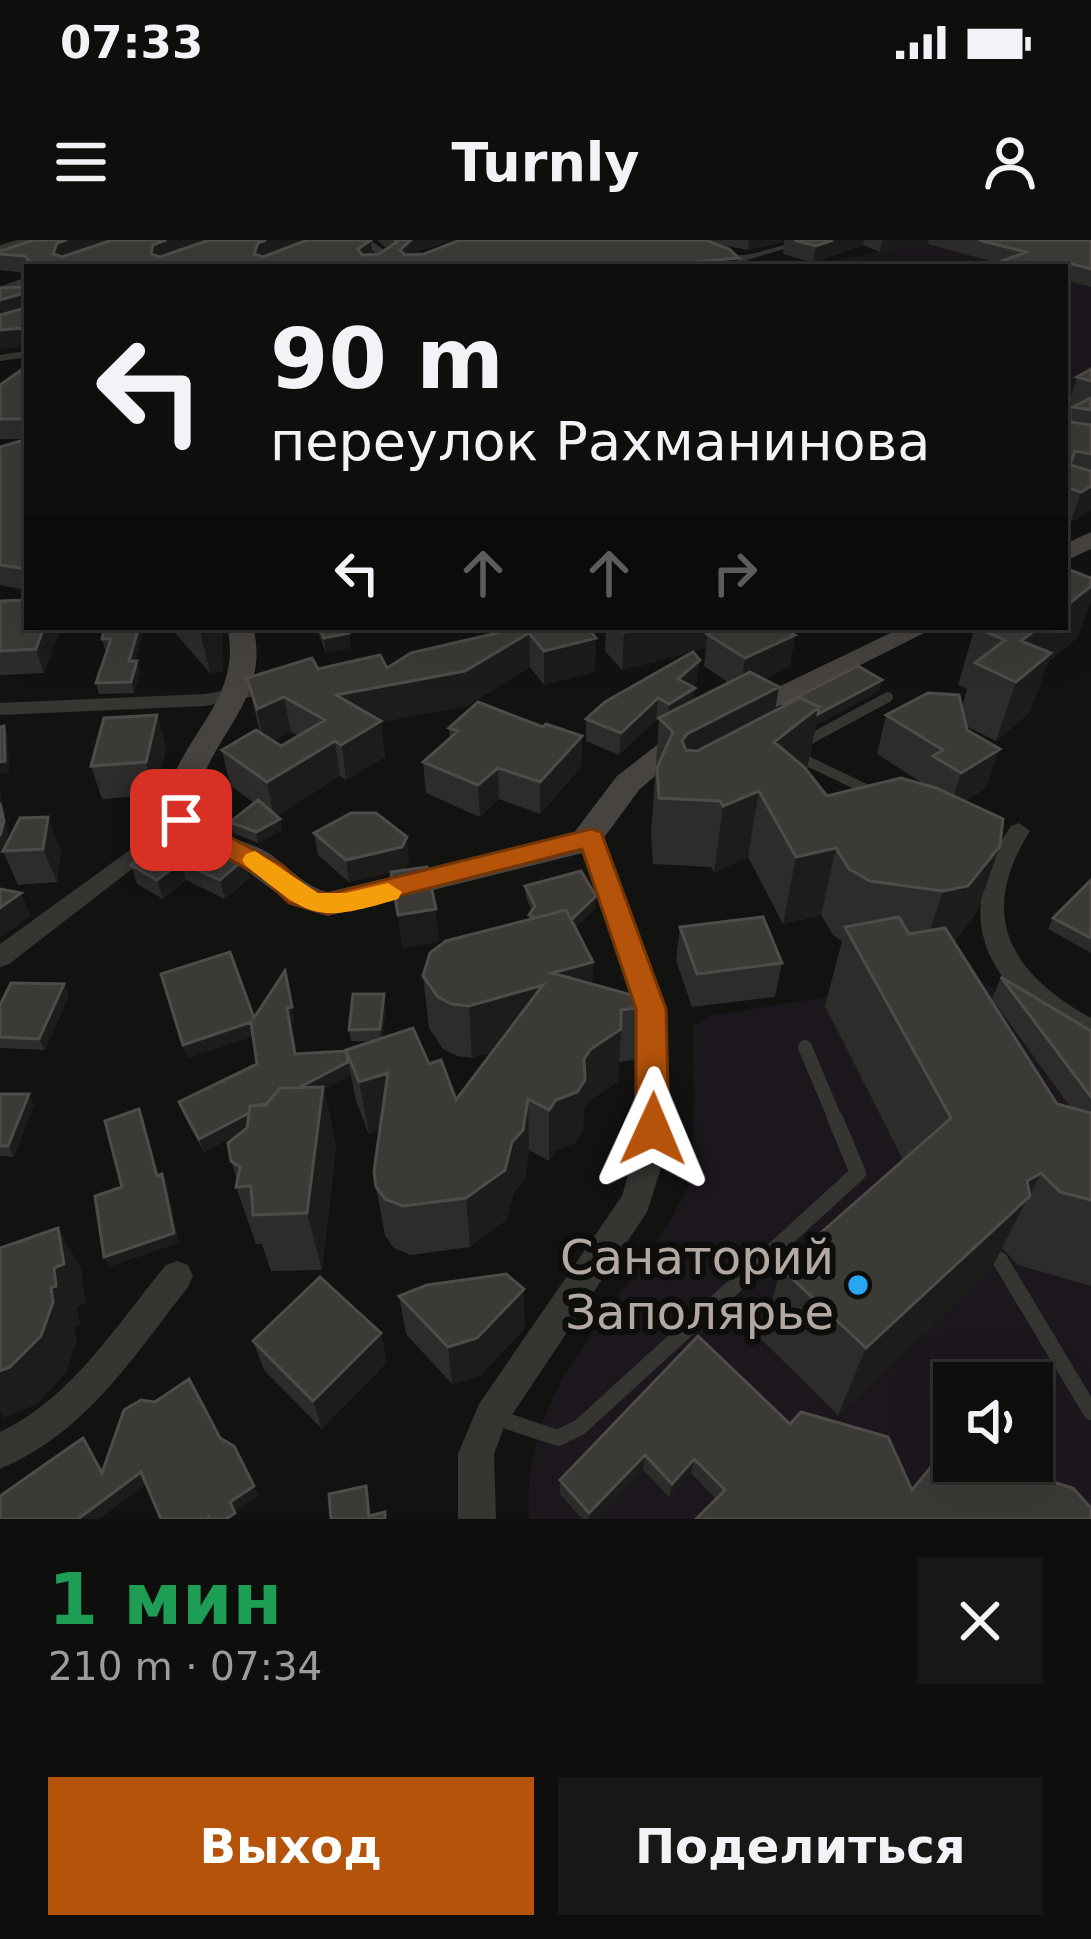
<!DOCTYPE html>
<html lang="ru">
<meta charset="utf-8">
<style>
:root{--surface:#0e0e0d;--page:#171716;--text:#f1f3f6;--muted:#9b9c9d;--line:#2e2e2e;--accent:#b45309}
body{margin:0;font-family:"DejaVu Sans",sans-serif;background:var(--page);color:var(--text);height:100vh;display:flex;flex-direction:column;font-size:45px;white-space:nowrap}
*{box-sizing:border-box;margin:0}
p{font-size:39px;color:var(--muted)}
.icon{flex:none;width:66px;height:66px;fill:none;stroke:currentColor;stroke-width:2;stroke-linecap:round;stroke-linejoin:round}
.map{position:relative;height:1279px;overflow:hidden}
.sheet{display:flex;flex-direction:column;background:var(--surface);flex:1}
.sheet>*{flex:none}
.top-card{position:absolute;left:24px;top:24px;width:1044px;height:366px;border-radius:0px;box-shadow:0 12px 48px #0002,0 0 0 3px var(--line);background:#0e0e0d;color:var(--text);overflow:hidden}
.controls{position:absolute;left:933px;top:1122px;display:grid;gap:24px}
.controls a{display:grid;place-items:center;width:120px;height:120px;border-radius:0px;background:var(--surface);box-shadow:0 12px 48px #0002,0 0 0 3px var(--line);font-size:60px}
.pin{position:absolute;display:grid;place-items:center;width:102px;height:102px;color:#fff;margin:-51px;border-radius:24px;box-shadow:0 6px 18px #0006}
.me{position:absolute;width:132px;margin:-66px;rotate:1deg;stroke-linejoin:round;filter:drop-shadow(0 0 9px #0008)}
.turn{display:flex;align-items:center;gap:42px;height:252px;padding:0 48px;font-size:54px}
.turn .icon{width:156px;height:156px;stroke-width:2.5}
.turn b{display:block;font-size:84px;line-height:102px}
.lanes{display:flex;align-items:center;height:114px;padding:0 48px;background:#0003;justify-content:center;gap:60px;direction:ltr}
.lanes .off{opacity:.35}
.round{display:grid;place-items:center;flex:none;width:126px;height:126px;border-radius:0px;background:var(--page)}
.headline{display:flex;align-items:center;justify-content:space-between;height:204px;padding:0 48px}
h1{font-size:72px;font-weight:700;line-height:90px;color:#1e9e55}
.cta{display:flex;gap:24px;margin-top:auto;padding:24px 48px}
.cta a{flex:1;height:138px;border-radius:0px;background:var(--accent);color:#fff;font-size:48px;font-weight:700;line-height:138px;text-align:center}
.cta a+a{background:var(--page);color:var(--text)}
.status{display:flex;justify-content:space-between;align-items:center;height:84px;padding:0 60px;background:var(--surface);direction:ltr}
.status svg{height:33px;fill:currentColor}
header{display:flex;justify-content:space-between;align-items:center;height:156px;padding:0 48px;background:var(--surface);font-size:54px;font-weight:700}
.map>svg:first-child{display:block}
.green{fill:#1c171d;fill-rule:evenodd}
.lines{fill:none;stroke-linecap:round;stroke-linejoin:round}
.lane-far3{stroke:#373532;stroke-width:6}
.lane-far2{stroke:#373532;stroke-width:10}
.lane-far1{stroke:#373532;stroke-width:14}
.lane{stroke:#373532;stroke-width:16}
.street{fill:#373532;fill-rule:evenodd}
.secondary{fill:#474340;fill-rule:evenodd}
.wall{fill:#2d2c2a;fill-rule:evenodd}
.shaded-wall{fill:#1c1c1b}
.building{fill:#3b3a37;stroke:#4e4b48;stroke-width:3}
.route{fill:#b45309;stroke:#753606;stroke-width:3}
.slow{fill:#f59e0b}
.poi-dot{fill:#29a5f2;stroke:#0d0d0c;stroke-width:4.5}
.labels{text-anchor:middle;stroke-width:12;stroke-linejoin:round;paint-order:stroke}
.near-poi-label{font-size:48px;fill:#b3a9a2;stroke:#0d0d0c;text-anchor:end}
</style>
<div class="status"><b>07:33</b><svg viewBox="0 0 49 12"><path d="M0 12V9h3v3zM5 12V6h3v6zM10 12V3h3v9zM15 12V0h3v12zM26 1h20v11H26zM47 4h2v5h-2z"/></svg></div>
<header><svg class="icon" aria-label="menu" viewBox="0 0 24 24"><path d="M4 6h16M4 12h16M4 18h16"/></svg>Turnly<svg class="icon" aria-label="person" viewBox="0 0 24 24"><circle cx="12" cy="8" r="4"/><path d="M4 21q1-7 8-7t8 7"/></svg></header>
<div class="map">
<svg width="1091" height="1279" viewBox="0 0 1091 1279">
<rect width="100%" height="100%" fill="#121211"/>
<path class="green" d="M945,0h123l23,6v198l-26,-6v-171h-268z
M970,734l121,75v470h-562c-10,-136 102,-217 157,-328 12,-23 6,-133 7,-166l21,-10zM954,1143h78v78h-78z"/>
<g class="lines">
<path class="lane-far3" d="M0,50l27,-10
M0,118l27,-4"/>
<path class="lane-far2" d="M801,504l87,-47
M797,516l79,38"/>
<path class="lane-far1" d="M805,807l31,74"/>
<path class="lane" d="M1000,1020l91,152
M492,1176l66,22 22,-11 278,-254 -23,-55"/>
<path class="street" d="M17,0h15l-32,12v-7z
M358,0h12l24,17 -16,10h-14l17,-10z
M673,0c23,0 47,16 69,15 24,-2 46,-15 69,-14l-64,19 8,7h-13z
M249,446l10,6 -3,4 -51,10 -205,9v-12l205,-9z
M181,573l8,2 3,5 -3,5 -180,139 -9,3v-23z
M1019,583l11,8c-54,86 -19,142 61,187v24c-20,-7 -40,-21 -57,-34 -65,-50 -69,-116 -23,-182z
M591,590l12,8 61,171 6,93 -5,54 -18,56 -143,215 -10,27 2,65h-38v-65l21,-50 143,-208c17,-53 28,-137 14,-192 -15,-56 -38,-111 -57,-166z
M177,1021l11,4 5,11 -5,11c-55,70 -102,146 -188,182v-37c72,-34 117,-108 166,-167z"/>
<path class="secondary" d="M1091,292v17l-26,12v-17z
M227,387h26c20,75 -50,112 -59,183 13,26 53,29 76,44 19,13 35,33 58,38l245,-58 44,-58 40,-31 246,-118h33l-259,130 -38,33 -44,60 -267,66 -34,-10 -55,-41 -52,-24 -14,-11 -10,-20c11,-71 82,-108 64,-183z"/>
</g>
<path class="wall" d="M377,0h76l-35,11 -4,3h10l36,-14h631v47l-26,-7v-13h-77l10,-4 -70,-19 -48,8 -17,-7 -50,18 -30,-9 1,-12 -36,8 -36,-7 27,15 -1,9h-711v6l-27,-3v-19l379,3 8,-5z
M27,126v73h-27v-54z
M1091,129v141l-20,12 -6,-2v-108l5,3 3,-8 2,-1 -6,-2 8,-27z
M27,199v151l-27,-5v-138z
M1091,338v22l-14,38 -29,24 -18,50 -34,29 -30,-15 20,62 -21,13 35,45 -24,67 -22,29 103,162 14,4 -79,-109 9,-22 90,54v255l-73,-21 -16,-17 -11,21 -153,146 -77,-76 20,-71 122,-108 -78,-154 17,-65 -9,-6 -12,-20 -38,9 -35,-67 -34,16 -3,-6 -58,-3 -2,-30 8,-113 -3,-1 -37,35 -33,-14v-22l111,-38 -6,6 2,14 36,-18 -25,-17 2,-18 -84,22 -17,-19 1,-24h176l13,8 -5,31 -26,13 11,32 107,-31 -3,11 -63,34 -9,45 20,26 97,-12 -47,-30 9,-39 76,-8 5,-18 -9,-4 17,-58z
M0,361l61,26 -17,46 -44,2z
M105,387l30,34 5,10 -6,22 -35,1 -3,-11 11,-33h-2l-3,-11z
M173,387h50v44l-13,2 -35,-40z
M316,387h31l4,21 -25,5z
M523,387l72,45 -51,13 -14,-18 -63,39 -86,16 4,35 -39,23 -6,-4 -63,40 3,3 2,11 -24,13 -25,-10 -3,-11 24,-19 -24,-18 -8,-35 38,-17 -13,-55 71,-9 69,-1zM291,492l7,4 -17,10 -9,-6z
M157,475l9,33 -10,47 -54,4 -11,-33z
M543,487l39,9 -1,31 -41,47 -41,-15 -19,18 -54,-24 -3,-31 27,-23 -1,-11z
M20,578l41,32 -4,32 -39,3 -15,-34z
M182,588l62,31 5,19 -24,21 -39,-19 -23,19 -26,-15 -6,-19z
M314,593l95,26 -4,10 -56,13 -31,-27z
M1091,640v73l-43,-24 5,-11z
M525,646l71,21 -21,21 18,34 -1,22 50,23 -4,52 -19,3 -1,19 -29,20 -5,6 -1,24 -8,12 -20,7 -6,11 -20,-11 -4,30 -11,12 -7,27 -37,28 -59,8 -17,-7 -9,-12 -9,-49 4,-57 -11,4 -13,-33 -5,-26 -27,14 12,57 -14,124 -51,1 -9,-27h-6l-20,-57 1,-7 -6,-19 11,-29 -38,20 -20,-36 -5,-14 78,-38 -4,-28 -66,22 67,-40 41,3 -5,1 6,32 50,-3 28,-10h-23l-2,-11 37,-25 -4,33 47,26 27,36 36,-48 -20,6 -15,-2 -14,-7 -14,-21 -6,-52 106,-56v-5l3,-4 -6,-14z
M680,687l102,36 -7,34 -83,10 -16,-47z
M64,744l5,11 -24,55 -45,-2v-43z
M0,854l34,11 -20,52 -14,-1z
M399,1056l126,32 -45,48 -28,8 -46,-50z
M698,1096l92,88 122,66 161,-2 -357,11 -25,-26 -22,24 -26,-27 -48,49h-13l-22,-25v-14z
M253,1101l134,21 -65,67 -58,-59z"/>
<path class="shaded-wall" d="M67,0h54l-59,20 -9,-6 4,-11z
M166,0h48l-58,21 -5,-7 2,-9z
M266,0h45l-51,20 -6,-6 4,-11z
M371,0l2,17 -13,9 -2,-17z
M411,0h42l-35,11 -17,16 -1,-17z
M749,0h36l-1,2 -36,8z
M833,0h31l-1,5 -50,18 3,-17z
M882,0h47l-1,4 -48,8z
M739,18l-1,9h-58v-4z
M21,54l5,18 -26,8v-20z
M23,88l4,19 -27,2v-19z
M1091,246v24l-20,12 10,-30z
M1072,249l-7,22v-20z
M1091,346v14l-14,38 -29,24 -18,50 -34,29 20,-59 5,-41 18,-14h26v-20z
M44,387h17l-17,46 -8,-24z
M139,387h6l-13,45 -3,-11z
M199,387h24v44l-13,2z
M644,387h102l-39,7 -1,14 -84,22 2,-38z
M349,393l2,15 -25,5 -2,-15z
M529,393l1,34 -63,39 -86,16 4,35 -39,23 -10,-85z
M795,395l-5,31 -50,24 5,-32z
M596,398l-1,34 -51,13v-34z
M700,420l-3,21 -17,17 15,-10 -3,22 -25,16 2,-22 9,-25z
M137,421l3,10 -6,22 -3,-11z
M882,440l-3,11 -63,34 -10,48 -32,-31 45,-35z
M779,447l-11,65 -92,47 6,-58 5,-7z
M284,457l7,35 -27,12 -7,-35z
M658,458l-2,22 -37,35 2,-22z
M157,475l9,33 -10,47 -10,-33z
M4,486l4,11 1,35 -9,2z
M582,496l-1,31 -41,47v-32z
M335,501l5,35 -66,42 -7,-36z
M1000,509l-14,39 -37,24 12,-39z
M498,528l1,31 -19,18 -2,-32z
M0,550l8,42 -2,13 -6,9z
M759,551l-11,66 -34,16 9,-67z
M48,577l13,33 -4,32 -14,-33z
M280,579l2,11 -24,13 -2,-11z
M407,597l2,22 -4,10 -56,13 -3,-22z
M1000,606l-24,67 -31,40 -24,4 22,-66z
M836,608l-15,67 -38,9 13,-67z
M244,619l5,19 -24,21 -5,-19z
M181,622l5,18 -23,19 -6,-19z
M21,653l10,23 -31,22v-30z
M596,656v11l-34,33v-11z
M436,669l3,33 -37,6 -4,-33z
M593,722l-2,52 -39,-41z
M285,731l10,50 -5,1 -3,-14z
M64,744l5,11 -24,55 -6,-11z
M543,745v52l-71,21 -3,-52z
M384,754l2,11 -5,36 -1,-12z
M251,782l4,14 -68,22 -4,-13z
M621,789l-3,52 -29,20 -5,6 -1,24 -8,12 -20,7 -6,11v-51l42,-61z
M348,822l3,13 -27,14 12,57 -14,124 -15,-57 16,-123 -119,62 -5,-13z
M388,833l8,51 -27,10 -10,-52z
M29,854l5,11 -20,52 -6,-11z
M528,859l1,51 -4,30 -11,12 -7,27 -37,28 -4,-49 46,-56z
M1041,933l-50,96 -153,146 28,-67 161,-167z
M162,934l5,11 12,58 -70,24 -5,-10z
M58,988l23,40 5,35 -9,4 3,18 -6,1 3,14 -11,33 -29,31 -33,14 -4,-5v-42l51,-83z
M524,1049l1,39 -45,48 -28,8 -4,-37z
M381,1093l6,29 -65,67 -9,-28z
M645,1215l-2,15 -48,49h-7l1,-6z
M694,1219l-3,14 -22,24 3,-13z
M141,1232l7,11 -49,36h-21z
M254,1246l5,10 -24,16 -5,-10z"/>
<path class="building" d="M34,0h33l-10,3 -4,11 9,3 50,-17h54l-13,5 -2,9 9,3 49,-17h57l-8,3 -4,11 9,3 44,-17h64l-13,9 4,6 17,-1 18,-12 -2,-2h16l-11,10 5,5 19,-1 36,-14h245l24,9 10,9 -59,5 8,4h-638l-20,-5 -5,-6 -25,-2v-3z
M794,0h39l-17,6z
M979,0h112v29l-26,-7 -12,5h-66l39,-15z
M27,47v11l-6,-4 -21,6v-12z
M27,64v31l-4,-7 -23,2v-15l25,-7z
M27,126v53h-27v-34z
M1091,129v12l-14,-4z
M1091,158v12l-18,-3z
M1070,168v14l21,3v29l-16,-3 -5,14 21,6v15l-10,6 -9,-3 -7,2v-79z
M27,199v130l-27,-4v-118z
M1065,328l26,10v8l-26,21z
M27,360v27h17l-8,22 -36,2v-50z
M105,387h34l-10,34h8l-6,21 -35,1 15,-44h-9z
M319,387h28l2,6 -25,5z
M523,387h64l9,11 -52,13 -15,-18 -64,38 -129,24 45,26 -40,24 -6,-4 -68,41 -45,-32 34,-20 25,16 44,-26 -41,-23 -27,12 -10,-31 65,-20 6,11 62,-14 7,13 24,-15z
M619,387h25l-20,5z
M719,387h63l13,8 -50,23 -38,-24z
M975,387h64l-18,14 30,12 -35,29 -41,-19 30,-23z
M693,412l7,8 -22,19 17,9 -26,16 -11,-6 -37,35 -35,-14 19,-17z
M858,426l24,14 -64,34 1,-7 -19,-9 -18,7z
M750,432l29,15 -92,47 -5,7 4,9 11,1 103,-53 19,9 -45,35 30,25 23,29 74,-18 35,10 67,31 -3,27 -32,40 -25,5 -73,-10 -21,-12 -13,-21 -40,9 -37,-66 -36,15 -3,-5 -61,-3 -2,-30 16,-36 -14,-14z
M928,453l31,2 8,35 33,19 -39,24 -28,-17 10,-6 -57,-35z
M478,462l65,25 3,-3 36,12 -42,46 -42,-14 -20,17 -55,-23 35,-31 -9,-3z
M157,475l-11,47 -55,4 13,-48z
M4,486l1,35 -5,1v-35z
M258,560l22,19 -24,13 -26,-10z
M0,563l4,18 -4,15z
M351,573h25l31,24 -5,10 -56,13 -32,-27z
M48,577l-5,32 -40,2 17,-33z
M182,588l62,31 -24,21 -39,-18 -24,18 -26,-15z
M427,627l9,42 -38,6 -7,-43z
M581,631l15,25 -25,24 -5,-10 -31,8 -6,-3 6,-9 -10,-20z
M1091,640v58l-38,-20z
M0,649l21,4 -21,15z
M566,670l27,52 -41,11 90,25v9l-21,3v19l-30,20 -7,10 1,21 -8,12 -21,8 -7,10 -21,-11 -5,31 -11,12 -7,28 -39,28 -63,8 -18,-7 -9,-12 -2,-16 14,-98 -29,9 -13,-32 67,-22 16,36 12,-4 15,40 87,-115 -74,21 -17,-2 -14,-7 -15,-21 7,-23 16,-12z
M763,677l19,46 -85,11 -17,-47z
M899,677l10,17 36,-6 112,176 34,9v87l-31,-8 -19,-19 -14,8 3,15 -164,152 -85,-80 170,-150 -106,-191z
M230,712l24,66 31,-47 7,36 -5,1 8,46 51,-3 2,11 -50,26h-18l-14,16 -16,2 -1,7 -50,26 -20,-37 78,-38 -6,-42 -68,23 -22,-71z
M1001,737l90,54v66z
M11,743l53,1 -25,55 -39,-2v-32z
M353,754h31l-4,35 -31,1z
M323,847l-16,126 -54,2 -2,-29 -15,1 4,-20 -9,-6 -3,-18 19,-15 3,-22 16,-1 14,-17z
M0,854h29l-21,52h-8z
M139,869l18,67 5,-2 12,59 -70,24 -9,-61 27,-9 -17,-66z
M58,988l6,36 -10,4 2,18 -5,2 2,14 -12,34 -31,31 -10,4v-123z
M506,1034l18,15 -47,49 -29,9 -49,-51 28,-11z
M320,1037l61,56 -68,68 -60,-60z
M698,1096l92,88 11,-12 87,25 24,53 33,-40 9,3v8h29l90,27 18,20v11h-395l29,-29 -31,-31 -22,25 -27,-29 -56,58 -29,-33z
M189,1139l31,59 14,8 20,40 -24,16 5,11 -9,6h-17v-2l-3,2h-45l-20,-47 -63,47h-78v-23l83,-58 19,35 22,-63 17,-10 14,2z
M366,1246l3,30 16,-4v7h-54l-2,-25z"/>
<path class="route" d="M181,571l101,54 26,24 20,5 263,-65 10,3 65,177 3,120 -4,10 -12,4 -12,-4 -5,-10v-120l-54,-160 -254,65 -39,-11 -26,-25 -92,-52 -3,-6 3,-6z"/>
<path class="slow" d="M255,611l63,42h28l42,-10 14,9 -4,7c-84,25 -86,19 -152,-33l-4,-6 4,-6z"/>
<circle class="poi-dot" cx="858" cy="1045" r="12"/>
<g class="labels">
<g class="near-poi-label">
<text x="834" y="1034">Санаторий<tspan x="834" dy="55">Заполярье</tspan></text>
</g>
</g>
</svg>
<div class="controls">
<a><svg class="icon" aria-label="sound" viewBox="0 0 24 24"><path d="M4 9h4l5-4v14l-5-4H4zM17 9q2 3 0 6"/></svg></a>
</div>
<div class="pin" style="left:181px;top:580px;background:#d93025"><svg class="icon" aria-label="arrive" viewBox="0 0 24 24"><path d="M6 21V4h12l-3 4 3 4H6"/></svg></div>
<svg class="me" style="left:653px;top:889px" viewBox="-20 -20 40 40"><path d="M0-17L14 15 0 8-14 15z" fill="#b45309" stroke="#fff" stroke-width="4"/></svg>
<div class="top-card">
<div class="turn"><svg class="icon" aria-label="left" viewBox="0 0 24 24"><path d="M17 20v-9H6M10 6l-5 5 5 5"/></svg><div><b>90 m</b>переулок Рахманинова</div></div>
<div class="lanes"><svg class="icon" aria-label="left" viewBox="0 0 24 24"><path d="M17 20v-9H6M10 6l-5 5 5 5"/></svg><svg class="icon off" aria-label="ahead" viewBox="0 0 24 24"><path d="M12 20V5M6 11l6-6 6 6"/></svg><svg class="icon off" aria-label="ahead" viewBox="0 0 24 24"><path d="M12 20V5M6 11l6-6 6 6"/></svg><svg class="icon off" aria-label="right" viewBox="0 0 24 24"><path d="M7 20v-9h11M14 6l5 5-5 5"/></svg></div>
</div>
</div>
<section class="sheet">
<div class="headline"><div><h1>1 мин</h1><p>210 m · 07:34</p></div><a class="round"><svg class="icon" aria-label="close" viewBox="0 0 24 24"><path d="M6 6l12 12M18 6L6 18"/></svg></a></div>
<div class="cta"><a>Выход</a><a>Поделиться</a></div>
</section>
